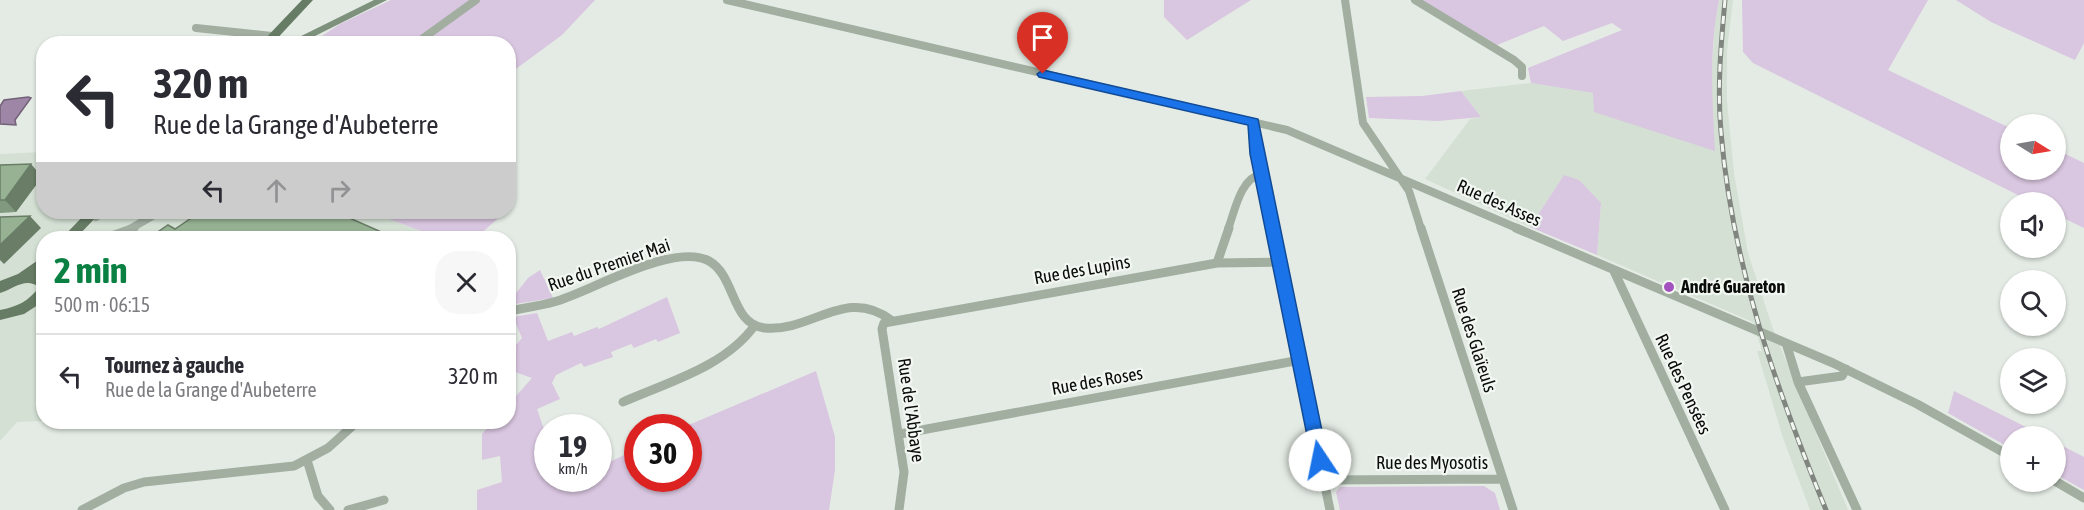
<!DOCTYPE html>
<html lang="fr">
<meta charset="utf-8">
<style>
:root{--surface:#fff;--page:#f7f7f7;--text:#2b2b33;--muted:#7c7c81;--line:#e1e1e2;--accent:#0b8043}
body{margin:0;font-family:"Asap Condensed",sans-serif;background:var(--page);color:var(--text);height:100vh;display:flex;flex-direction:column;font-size:22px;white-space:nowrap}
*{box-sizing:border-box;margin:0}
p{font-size:20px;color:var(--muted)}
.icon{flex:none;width:33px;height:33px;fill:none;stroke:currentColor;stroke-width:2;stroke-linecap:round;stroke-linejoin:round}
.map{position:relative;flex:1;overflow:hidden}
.details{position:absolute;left:36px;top:231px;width:480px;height:198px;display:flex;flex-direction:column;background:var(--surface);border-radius:24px;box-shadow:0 2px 4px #0004}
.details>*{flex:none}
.top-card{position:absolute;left:36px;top:36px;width:480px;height:183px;border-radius:24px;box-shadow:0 2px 4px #0004;background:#fff;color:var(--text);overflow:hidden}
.needle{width:39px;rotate:101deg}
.fabs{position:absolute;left:2000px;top:114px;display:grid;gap:12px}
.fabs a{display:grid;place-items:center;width:66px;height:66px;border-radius:50%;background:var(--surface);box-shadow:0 2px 4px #0004;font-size:30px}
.speed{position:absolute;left:534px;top:414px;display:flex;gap:12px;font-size:30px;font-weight:700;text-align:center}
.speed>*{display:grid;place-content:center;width:78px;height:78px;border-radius:50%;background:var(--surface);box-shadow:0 2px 4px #0004;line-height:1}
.speed small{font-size:15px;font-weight:400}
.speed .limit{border:9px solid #d22;background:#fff;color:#111}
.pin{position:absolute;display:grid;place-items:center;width:51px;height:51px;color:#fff;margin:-62px -26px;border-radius:50% 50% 50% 0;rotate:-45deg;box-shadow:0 0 6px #0007}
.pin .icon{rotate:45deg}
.me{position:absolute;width:66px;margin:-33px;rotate:349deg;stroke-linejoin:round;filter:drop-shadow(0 0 4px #0008)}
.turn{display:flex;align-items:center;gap:21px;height:126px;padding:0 18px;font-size:27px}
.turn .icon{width:78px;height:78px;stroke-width:2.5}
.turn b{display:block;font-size:42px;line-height:51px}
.lanes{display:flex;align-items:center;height:57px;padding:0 18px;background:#0003;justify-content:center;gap:30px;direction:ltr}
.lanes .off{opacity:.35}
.round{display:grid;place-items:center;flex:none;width:63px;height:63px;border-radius:24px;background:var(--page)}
.summary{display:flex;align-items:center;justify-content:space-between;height:102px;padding:0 18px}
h1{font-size:36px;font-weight:700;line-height:45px;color:var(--accent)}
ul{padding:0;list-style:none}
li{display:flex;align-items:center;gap:18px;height:84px;padding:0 18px;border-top:2px solid var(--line)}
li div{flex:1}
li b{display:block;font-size:22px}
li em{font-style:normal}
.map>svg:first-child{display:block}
.built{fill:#d4e0d3}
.green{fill:#d9c6e0}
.water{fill:#9e86a6;stroke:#726177;stroke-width:1.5}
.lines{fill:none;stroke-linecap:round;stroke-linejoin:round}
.minor-far1{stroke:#a1aea0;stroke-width:8}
.minor{stroke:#a1aea0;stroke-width:9}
.secondary{fill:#7e917d;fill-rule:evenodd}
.primary{fill:#667c64;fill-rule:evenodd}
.rail-casing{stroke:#808580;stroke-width:5}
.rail{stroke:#f2f8f1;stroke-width:3;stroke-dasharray:8;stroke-linecap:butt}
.wall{fill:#81997e}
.shaded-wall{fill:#697d67}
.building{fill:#96b293;stroke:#697d67;stroke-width:1.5}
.route{fill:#1a73e8;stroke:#114b97;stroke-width:1.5}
.poi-dot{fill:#a451c0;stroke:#f2f8f1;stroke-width:2}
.labels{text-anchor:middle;stroke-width:4.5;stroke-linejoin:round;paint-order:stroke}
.street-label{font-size:18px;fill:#0a0c0a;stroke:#f2f8f1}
.poi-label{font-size:18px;font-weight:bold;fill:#0a0c0a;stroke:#f2f8f1;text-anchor:start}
</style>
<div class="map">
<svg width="2084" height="510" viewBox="0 0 2084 510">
<rect width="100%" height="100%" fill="#e4ebe4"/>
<path class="built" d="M1719,0h14l-6,51v50l7,72 14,80 26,79 74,178h-38l-27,-72 -26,-87h5l-9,-29 -156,-67 4,-51 -37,-29 -34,52 -105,-48 45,-60 11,-2 -20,-26 70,-8 62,10 118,-9 4,-61z
M43,152l1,60h326l70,26h-396l-1,183 -26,1 -17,19v-287z
M99,422h195l-162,4z"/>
<path class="green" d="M391,0h204l-33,35 -53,39 -1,-30h-198l30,-20z
M1164,0h87l-64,40 -23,-23z
M1420,0h299c-10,50 -7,100 -4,151l-121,-39 -1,-19 -62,-10 -3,-15 94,-38 -10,-7 -49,18 -19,-15 -47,19z
M1742,0h186l-40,70 122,58v42h45v-21l29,14v65l-29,-14v-12h-23l-279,-139 -10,-11z
M1956,0h128v43l-9,17 -84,-38z
M1461,91l20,26 -43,4 -69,-3 -3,-21 56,-1z
M1564,175l15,5 22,23 -4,52 -67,-28z
M370,212h135l-29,26h-36z
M540,270l13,28 -44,7v-3l19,-24z
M667,297l13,36 -22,9 -2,-3 -22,9 -3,-4 -20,8 2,5 -29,10 -3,-4 -25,12 -4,8 8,16 -23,10 10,29 1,40h50l1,-17 2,5 36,-17 1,29h50v-50l-4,-1 132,-56 19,66v33l-6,40h-352v-20l25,-8 -2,-26 -18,4v-26l11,-12h15l1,-18 23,-26 -23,-8v-17l13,-15 -9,-21 24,-4 11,28 24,-9 2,4 23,-9 2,2z
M1954,391l90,45h-34v12l-62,-35z
M2055,442l29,15v33l-29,-16z
M1484,486l11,7 5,17h-160l-4,-18 4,-5z"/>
<path class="water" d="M28,97l3,1 -16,22 1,5 -16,-1v-18l4,-6z"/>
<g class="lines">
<path class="minor-far1" d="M727,0l560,130 232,99
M1345,0l18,123 46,68 12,38
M1415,0l99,60 8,7v9
M196,28l76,8
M415,44l61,-44
M1253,122l19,107
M96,217l7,-5
M130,229l29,-17
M1228,229c7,-18 12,-50 33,-55"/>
<path class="minor" d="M1272,228l58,282
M1421,228l92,282
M1516,228l317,135 84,41 93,52
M106,238l28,-10
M1217,263l12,-35
M1614,271l111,239
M508,311c16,-3 33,-5 49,-10 36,-11 117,-59 152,-40 27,15 22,64 56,67 47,4 81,-42 126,-8
M1786,343l12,39 59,128
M1798,382l44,-6 4,-7
M623,402c45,-20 102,-35 132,-77
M900,434l400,-74
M307,460l11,36 12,14
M1324,480l179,-1
M2055,481l29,17
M82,510l42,-22 20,-6 150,-16 34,-18 29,-26
M348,510l36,-10
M899,510l5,-38 -22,-143 2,-6 333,-60 63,-1"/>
<path class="secondary" d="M374,0h13l-88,44h-14z"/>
<path class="primary" d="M302,0h11l-41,44h-12z
M87,212h14l-25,26h-14z
M44,256v13l-7,5 7,2v25l-20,13 -24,6v-10c17,-3 29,-9 39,-23 -14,-10 -25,2 -39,6v-12l18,-7z"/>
<defs>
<path id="rail" d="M1725,0c-4,44 -8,88 -4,132 11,133 55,256 105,378"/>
</defs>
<use href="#rail" class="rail-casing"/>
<use href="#rail" class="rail"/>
</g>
<path class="wall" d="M0,165l42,12 -26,35 -16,1z"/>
<path class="shaded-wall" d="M31,164l11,13 -26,35 -11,-12z
M30,216l11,12 -37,36 -4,-4v-15z
M379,231l5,7h-8l-2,-3z"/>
<path class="building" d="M31,164l-26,36h-5v-35z
M200,212l6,3 4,-3h126l43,19 -5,4 7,3h-232l19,-13 7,4z
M30,216l-30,29v-28z"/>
<path class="route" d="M1043,70l215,49 70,341 -2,5h-12l-2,-5 -62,-306 -2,-29 -209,-48 -2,-3z"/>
<circle class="poi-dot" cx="1669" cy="287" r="6"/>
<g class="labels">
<g class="street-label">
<text transform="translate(1499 203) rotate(24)" y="6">Rue des Asses</text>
<text transform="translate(609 265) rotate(-19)" y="6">Rue du Premier Mai</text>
<text transform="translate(1082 270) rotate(-10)" y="6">Rue des Lupins</text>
<text transform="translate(1474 340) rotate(72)" y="6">Rue des Glaïeuls</text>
<text transform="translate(1097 381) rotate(-10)" y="6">Rue des Roses</text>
<text transform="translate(1683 384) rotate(65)" y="6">Rue des Pensées</text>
<text transform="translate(911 410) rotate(82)" y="6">Rue de l'Abbaye</text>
<text x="1432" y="469">Rue des Myosotis</text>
</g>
<g class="poi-label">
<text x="1681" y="293">André Guareton</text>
</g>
</g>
</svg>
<div class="fabs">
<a><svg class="needle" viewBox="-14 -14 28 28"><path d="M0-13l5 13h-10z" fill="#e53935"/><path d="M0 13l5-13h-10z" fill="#7c7c81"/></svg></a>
<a><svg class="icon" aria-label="sound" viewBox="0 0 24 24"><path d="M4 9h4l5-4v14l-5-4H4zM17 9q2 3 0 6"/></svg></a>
<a><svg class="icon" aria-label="search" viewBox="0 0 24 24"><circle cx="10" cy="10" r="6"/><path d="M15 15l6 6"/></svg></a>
<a><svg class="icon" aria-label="layers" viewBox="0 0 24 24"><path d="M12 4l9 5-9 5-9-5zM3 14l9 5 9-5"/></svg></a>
<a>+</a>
</div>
<div class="speed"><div>19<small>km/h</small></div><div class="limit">30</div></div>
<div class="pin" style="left:1043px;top:74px;background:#d93025"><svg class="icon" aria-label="arrive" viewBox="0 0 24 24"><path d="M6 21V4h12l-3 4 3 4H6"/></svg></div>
<svg class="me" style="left:1320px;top:460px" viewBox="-20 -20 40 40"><circle r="19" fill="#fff"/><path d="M0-13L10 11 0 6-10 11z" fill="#1a73e8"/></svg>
<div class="top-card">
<div class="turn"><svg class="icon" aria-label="left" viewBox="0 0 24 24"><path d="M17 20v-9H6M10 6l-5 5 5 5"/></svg><div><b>320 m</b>Rue de la Grange d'Aubeterre</div></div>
<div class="lanes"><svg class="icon" aria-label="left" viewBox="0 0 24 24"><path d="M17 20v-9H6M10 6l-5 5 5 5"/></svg><svg class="icon off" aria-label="ahead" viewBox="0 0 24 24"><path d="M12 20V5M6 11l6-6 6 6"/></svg><svg class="icon off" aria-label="right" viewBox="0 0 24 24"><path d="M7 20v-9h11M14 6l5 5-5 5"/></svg></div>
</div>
<section class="details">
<div class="summary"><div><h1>2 min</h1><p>500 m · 06:15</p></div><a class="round"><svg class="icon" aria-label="close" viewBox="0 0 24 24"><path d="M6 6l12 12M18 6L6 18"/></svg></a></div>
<ul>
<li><svg class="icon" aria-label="left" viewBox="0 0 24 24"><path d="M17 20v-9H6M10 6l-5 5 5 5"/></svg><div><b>Tournez à gauche</b><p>Rue de la Grange d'Aubeterre</p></div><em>320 m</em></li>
</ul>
</section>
</div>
